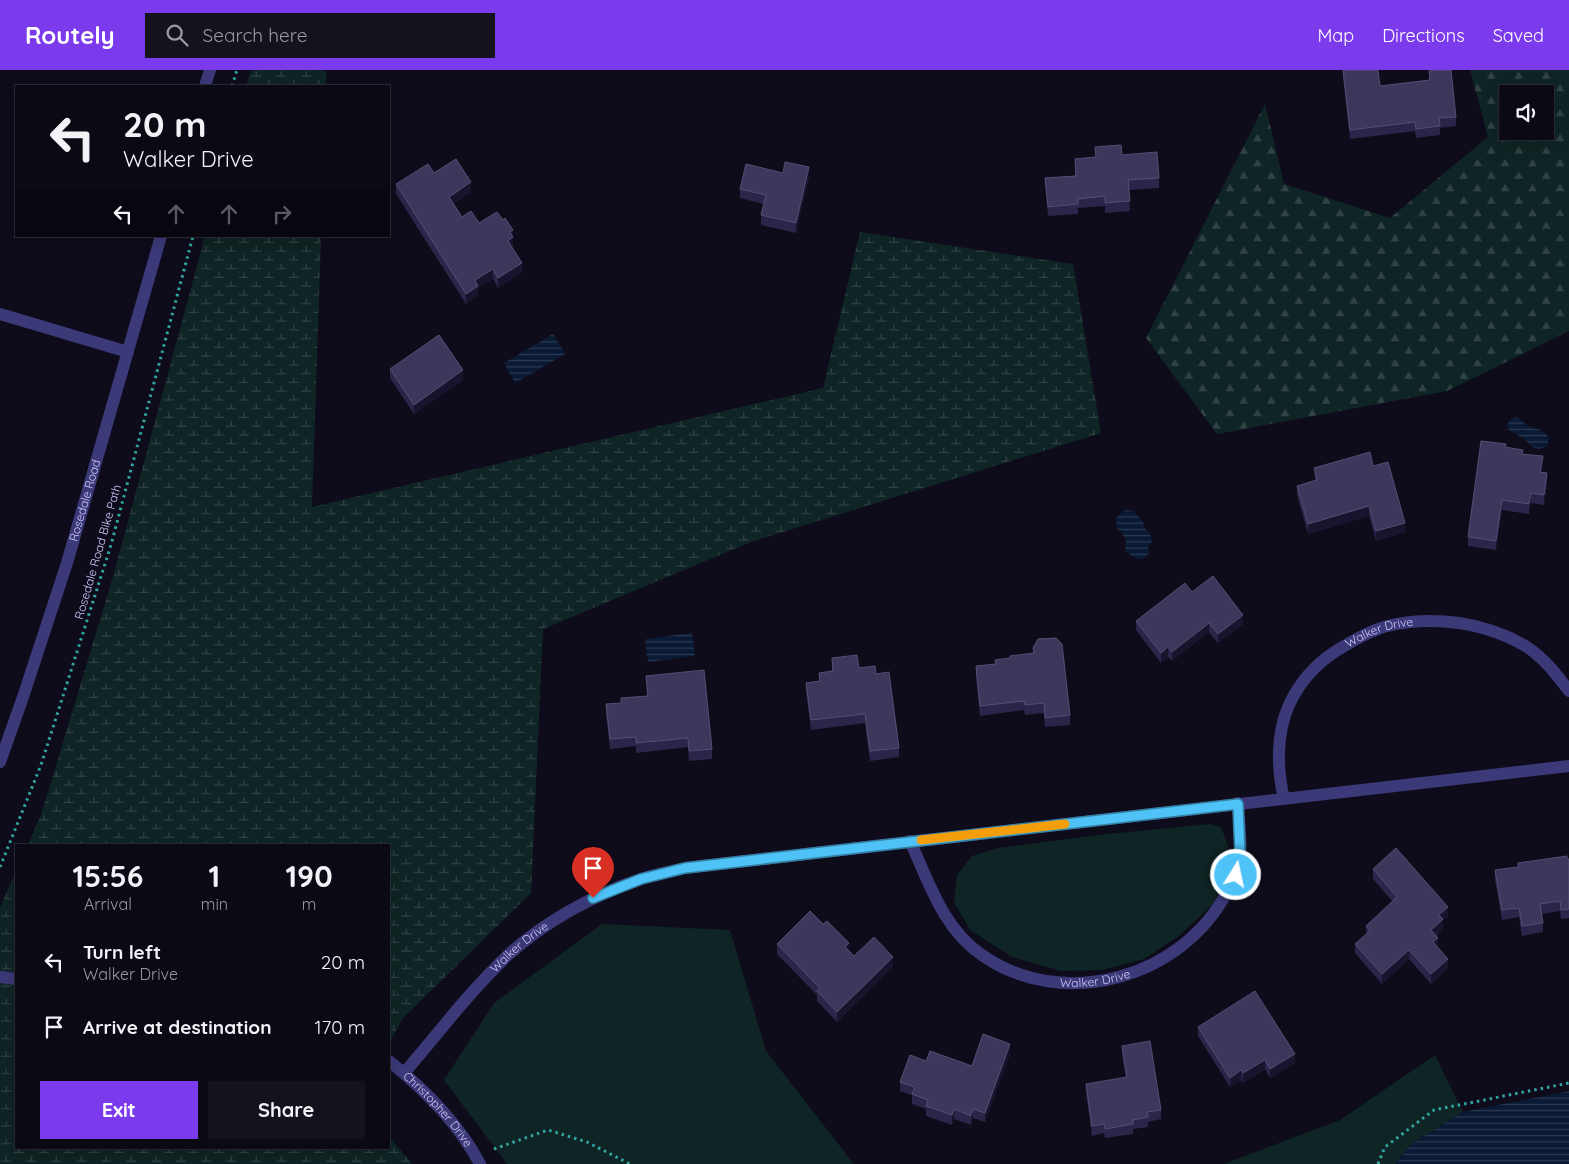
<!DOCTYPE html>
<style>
:root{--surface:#0a0914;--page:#13121d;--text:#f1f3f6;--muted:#999aa0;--line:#2a2a34;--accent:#7c3aed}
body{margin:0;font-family:Quicksand,sans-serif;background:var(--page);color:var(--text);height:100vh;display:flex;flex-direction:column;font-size:19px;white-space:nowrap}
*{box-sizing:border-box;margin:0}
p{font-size:16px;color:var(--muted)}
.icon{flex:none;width:28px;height:28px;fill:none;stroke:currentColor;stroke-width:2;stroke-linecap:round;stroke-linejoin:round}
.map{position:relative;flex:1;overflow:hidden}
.details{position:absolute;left:15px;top:774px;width:375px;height:305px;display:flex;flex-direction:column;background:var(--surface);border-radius:0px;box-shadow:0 5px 20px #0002,0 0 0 1px var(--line)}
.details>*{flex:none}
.hud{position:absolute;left:15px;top:15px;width:375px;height:152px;border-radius:0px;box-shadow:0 5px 20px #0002,0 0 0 1px var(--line);background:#0a0914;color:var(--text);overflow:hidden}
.buttons{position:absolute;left:1499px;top:15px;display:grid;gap:10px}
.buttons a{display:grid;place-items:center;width:55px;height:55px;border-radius:0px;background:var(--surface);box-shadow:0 5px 20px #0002,0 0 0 1px var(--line);font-size:25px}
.pin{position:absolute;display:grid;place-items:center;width:42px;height:42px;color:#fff;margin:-51px -21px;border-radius:50% 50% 50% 0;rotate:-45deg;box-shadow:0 0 5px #0007}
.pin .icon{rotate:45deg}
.me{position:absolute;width:55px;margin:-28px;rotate:10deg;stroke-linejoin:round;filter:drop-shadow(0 0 4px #0008)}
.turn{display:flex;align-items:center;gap:18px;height:105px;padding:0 25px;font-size:22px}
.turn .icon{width:65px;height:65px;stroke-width:2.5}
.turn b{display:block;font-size:35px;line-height:42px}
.lanes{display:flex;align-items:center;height:48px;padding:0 25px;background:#0003;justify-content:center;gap:25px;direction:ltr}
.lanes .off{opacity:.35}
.eta{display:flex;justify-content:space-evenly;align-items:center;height:85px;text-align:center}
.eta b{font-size:30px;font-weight:700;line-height:35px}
.cta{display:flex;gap:10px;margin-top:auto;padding:10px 25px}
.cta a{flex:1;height:58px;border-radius:0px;background:var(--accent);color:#fff;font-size:20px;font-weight:700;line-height:58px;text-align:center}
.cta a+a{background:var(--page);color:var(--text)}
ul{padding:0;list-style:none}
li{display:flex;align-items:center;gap:15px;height:65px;padding:0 25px}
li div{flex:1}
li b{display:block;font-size:19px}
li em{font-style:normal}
header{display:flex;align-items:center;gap:30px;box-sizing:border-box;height:70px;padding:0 25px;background:var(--accent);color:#fff}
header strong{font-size:24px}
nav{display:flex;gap:28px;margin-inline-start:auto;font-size:18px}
.search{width:350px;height:45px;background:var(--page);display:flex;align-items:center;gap:12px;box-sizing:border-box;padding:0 18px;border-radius:0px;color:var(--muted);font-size:19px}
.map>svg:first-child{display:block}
.grass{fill:#0f2424}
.forest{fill:url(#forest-firs);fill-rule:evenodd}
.wetland{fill:url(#wetland-marsh)}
.water{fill:url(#water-rules)}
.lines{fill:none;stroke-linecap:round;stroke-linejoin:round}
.path{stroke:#32a6a0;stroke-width:3;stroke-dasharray:2.5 4;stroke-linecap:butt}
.minor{stroke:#3b3978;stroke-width:12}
.wall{fill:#2c2549}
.shaded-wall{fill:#19142e}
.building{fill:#3e375c;stroke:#544e75}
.route-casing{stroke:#337fa1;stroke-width:12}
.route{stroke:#4fc3f7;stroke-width:9}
.slow{stroke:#f59e0b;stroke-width:9}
.labels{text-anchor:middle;stroke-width:5;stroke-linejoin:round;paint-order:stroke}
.street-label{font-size:12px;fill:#cec8fc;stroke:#0e0c1b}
</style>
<header>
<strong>Routely</strong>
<div class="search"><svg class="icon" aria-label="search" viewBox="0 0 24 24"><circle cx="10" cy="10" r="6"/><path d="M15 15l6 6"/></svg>Search here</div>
<nav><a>Map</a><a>Directions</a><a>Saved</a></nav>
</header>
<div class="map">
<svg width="1569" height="1094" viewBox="0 0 1569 1094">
<defs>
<pattern id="forest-firs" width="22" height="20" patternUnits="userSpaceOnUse" patternTransform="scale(1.25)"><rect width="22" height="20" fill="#0f2424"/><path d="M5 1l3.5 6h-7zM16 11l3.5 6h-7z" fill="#314245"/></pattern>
<pattern id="wetland-marsh" width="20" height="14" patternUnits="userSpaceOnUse" patternTransform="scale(1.25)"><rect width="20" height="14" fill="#0f2424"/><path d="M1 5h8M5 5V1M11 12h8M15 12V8" fill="none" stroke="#314245"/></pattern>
<pattern id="water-rules" width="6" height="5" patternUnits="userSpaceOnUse" patternTransform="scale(1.25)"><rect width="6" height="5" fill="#0a1a35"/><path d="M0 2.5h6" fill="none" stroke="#2c3a53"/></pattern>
</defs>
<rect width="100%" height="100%" fill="#0e0c1b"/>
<path class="grass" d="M1210,754l11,3 7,19 -2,31 -13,27 -34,32 -35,23 -41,11 -42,1 -49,-14 -42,-27 -16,-28 3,-27 15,-19 26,-8 100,-13z
M602,854l128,6 36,121 88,113h-347l-63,-84 50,-77z
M1435,985l28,57 -52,32 -15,20h-172l116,-44z"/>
<path class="forest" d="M1470,0h99v261l-122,60 -230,43 -71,-96 119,-234 19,80 106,34 98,-81zM1508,24h37v37h-37z"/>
<path class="wetland" d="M251,0h71l4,2v14h-80z
M860,162l213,32 28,169 -350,109 -208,87 -12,264 -128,125 -14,26v-199h-361l13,-30 72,-238 92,-341h116l-9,271 511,-119z
M16,801v277h373v-12l23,28h-412v-257z"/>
<path class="water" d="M553,264l12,20 -50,29 -11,-20z
M1515,347c6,1 6,3 10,7 8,6 16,2 24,14l-2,8c-15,7 -16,-2 -26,-9 -4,-3 -8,-4 -12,-7l-2,-4 2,-5z
M1125,440l8,1 10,11 1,5 9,12 -5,9 1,5 -5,6h-7l-12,-8 1,-11 -6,-10 -2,1 -2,-9 1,-5z
M692,563l3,23 -47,6 -3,-23z
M1569,1021v73h-173l15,-20 52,-32z"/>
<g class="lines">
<path class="path" d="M232,16l5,-16
M0,797l41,-102 70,-220 82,-309
M494,1079l54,-19 39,12 43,22
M1378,1094l7,-17 49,-37 135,-27"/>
<g class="minor">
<path d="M205,16l5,-16"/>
<path d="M0,244l128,38"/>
<path id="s1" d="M0,692l23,-65 44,-134 94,-327"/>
<path id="s2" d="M1284,729c-7,-30 -8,-65 5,-94 10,-22 27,-41 47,-54 16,-10 33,-20 51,-25 46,-11 99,-4 140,21 17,11 30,28 42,44"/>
<path id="s3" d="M910,771c19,41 33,88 72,114 81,57 200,23 245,-63 3,-5 7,-11 9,-17 8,-22 3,-48 2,-72"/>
<path d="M0,907l16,2"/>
<path id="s4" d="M389,991c35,28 70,63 91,103"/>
<path id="s5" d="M404,1003c34,-39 65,-81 103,-117 37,-34 86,-61 134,-77 14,-5 29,-7 44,-11l884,-102"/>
</g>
</g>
<path class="wall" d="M1343,0l37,16 49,-6v-9l27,46v9l-16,2v7l-24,3 -1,-7 -65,8 -7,-62z
M1095,77l27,8 37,23v10l-30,2 1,21 -25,2v-7l-27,2v6l-30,2 -3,-38 30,-2v-17l20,-2z
M434,103l37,19 -17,11 8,14 51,19v11h-1l10,25 -24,16 -5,-9 -15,9v7l-12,9 -70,-110v-10z
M783,103l26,4 -13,56 -35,-8v-10l3,-11 -24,-6v-9z
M390,299l73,11 -49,34 -24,-36z
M1506,377l17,7 20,12 -1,6 5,11 -3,22 -13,-2 -2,11 -27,-4 -6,40 -28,-4v-9z
M1373,396l32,66 -29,9 -7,-25 -61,18 -11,-39v-9l18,-6 -1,-12z
M1192,522l51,32 -25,19 -9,-11 -37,29 -4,-4 -7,6 -25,-33v-9z
M1033,578l37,67v10l-25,2 -1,-14 -19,2 -1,-5 -44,6 -4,-40v-10l19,-2v-4l15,-2 23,-5z
M832,588l44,16 23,74v9l-29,4 -5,-38 -54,7 -5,-38v-9l13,-2v-8l13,-2z
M646,606l66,73v10l-23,2 -1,-14 -52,6v-7l-26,3 -4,-35v-10l15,-1v-5l26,-2z
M1569,789v59l-8,1 -1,-8 -18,3 1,9v9l-21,4 -3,-19 -17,3 -7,-40v-10z
M1373,799l75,47 -5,4v9l-7,7 2,12 10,20 -17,16 -22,-25 -27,25 -27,-31v-9l11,-10v-8l27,-24 -20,-23z
M777,874l72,6 5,6 39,11 -56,55 -20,-21v-6l-40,-41z
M1198,957l97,36 -25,15 -5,-9 -22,14 -2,-3 -11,7 -32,-51z
M1122,976l39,64v9l-13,3v5l-15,2v5l-28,4 -1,-5 -12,3 -6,-43v-9l40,-6 -4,-23z
M1010,984l-25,68 -12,-4 -2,7 -17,-6 -2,6 -26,-9v-7l-14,-5v-9l-12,-4v-9l72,-16z"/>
<path class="shaded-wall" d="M809,97v10l-13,56v-10z
M471,112v10l-22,14v-9z
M513,160v17l-5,3v-9l2,-9z
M522,193v9l-24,16v-10z
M493,199v10l-15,9v7l-12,9v-10l9,-14z
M463,300v10l-49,34v-9z
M1543,386v10l-3,16v-10z
M1547,403v10l-3,22v-10z
M1531,423v10l-2,11v-10z
M1502,430v10l-6,40v-9z
M1369,436v10l-61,18v-10z
M1405,453v9l-29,9v-10z
M1243,545v9l-25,19v-9z
M1209,553v9l-37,29v-9z
M1168,577v10l-7,6v-10z
M1448,837v9l-5,4v9l-12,11v-10l8,-15z
M1438,868v10l-5,-6z
M849,873v10l-4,-6z
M1409,880v9l-27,25v-10z
M893,887v10l-56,55v-10z
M1448,889v9l-17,16v-10z
M1010,974v10l-25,68v-9z
M1295,984v9l-25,15v-9z
M1265,990v9l-22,14v-10z
M1241,1000v10l-11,7v-9z
M954,1039v10l-2,6v-10z
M973,1039v9l-2,7v-9z"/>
<path class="building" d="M1343,0h35l2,16 50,-6 -1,-9 7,-1h15l5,47 -17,1 1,8 -24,3 -1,-7 -65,8z
M1121,75l1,10 35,-3 2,26 -31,2 2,21 -25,2v-7l-27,3v5l-30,3 -3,-29 31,-2 -1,-17 21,-2 -1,-10z
M456,89l15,23 -22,15 13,20 9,-6 8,12 18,-11 6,8 2,-2 8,12 -3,2 3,5 -5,4 14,22 -24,15 -5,-9 -18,11 3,6 -12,8 -70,-110 32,-20 6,9z
M785,92l24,5 -13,56 -35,-8 5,-20 -26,-6 6,-25 37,9z
M439,265l24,35 -49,35 -24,-36z
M1481,371l25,3 -1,3 18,3 -1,4 21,2 -3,16 7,1 -3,22 -13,-2 -2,11 -27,-4 -6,41 -28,-4z
M1370,382l3,14 15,-4 17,61 -29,8 -7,-25 -61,18 -11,-38 20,-6 -3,-12z
M1213,506l30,39 -25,19 -9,-11 -37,29 -4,-5 -7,6 -25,-32 49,-38 7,9z
M1056,568l6,6 8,71 -25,3 -1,-15 -19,2 -1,-4 -44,5 -4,-40 20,-2 -1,-4 15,-2v-2l24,-3 -1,-5 5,-9z
M857,585l2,13 16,-2 1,8 13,-2 10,76 -29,3 -5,-37 -54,6 -5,-37 14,-2 -1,-8 14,-2 -1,-13z
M704,600l8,79 -23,2 -1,-13 -52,5v-6l-26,2 -4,-35 15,-1v-5l27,-2 -2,-20z
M1396,778l52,59 -9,8 4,4 -12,11 7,8 -5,4 15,17 -17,15 -22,-24 -27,24 -27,-30 15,-13 -4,-5 31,-29 -24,-28z
M1567,786v3h2v50l-8,1 -1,-9 -20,3 3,19 -21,3 -3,-18 -17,2 -7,-40 23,-3v-4z
M810,841l13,13 4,-3 22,22 -4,4 9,9 20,-19 19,20 -56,55 -20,-21 3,-3 -43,-44z
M1255,921l40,63 -25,15 -5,-9 -22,13 -2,-3 -11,8 -32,-51z
M983,964l27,10 -25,69 -12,-4 -2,7 -17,-7 -2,6 -26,-9 2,-6 -16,-6 3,-7 -15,-5 10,-27 16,6 4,-10 42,15z
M1150,971l11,69 -14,2 1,5 -15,3v4l-28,5 -1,-5 -12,2 -6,-42 41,-7 -5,-31z"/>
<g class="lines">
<defs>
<path id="route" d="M593,828l48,-19 44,-11 553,-64 2,50 -4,21"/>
</defs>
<use href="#route" class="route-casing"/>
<use href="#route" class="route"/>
<path class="slow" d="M921,770l144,-16"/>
</g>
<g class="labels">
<g class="street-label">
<text dy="4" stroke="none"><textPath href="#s1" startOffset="275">Rosedale Road</textPath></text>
<text transform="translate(98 482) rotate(-74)" y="4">Rosedale Road Bike Path</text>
<text dy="4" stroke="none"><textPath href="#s2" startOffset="216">Walker Drive</textPath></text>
<text dy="4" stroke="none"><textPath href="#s5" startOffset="171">Walker Drive</textPath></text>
<text dy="4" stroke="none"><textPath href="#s3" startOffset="256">Walker Drive</textPath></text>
<text dy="4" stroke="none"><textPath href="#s4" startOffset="69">Christopher Drive</textPath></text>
</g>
</g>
</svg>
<div class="buttons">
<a><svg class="icon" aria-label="sound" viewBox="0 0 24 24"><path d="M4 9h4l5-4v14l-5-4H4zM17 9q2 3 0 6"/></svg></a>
</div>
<div class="pin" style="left:593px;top:828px;background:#d93025"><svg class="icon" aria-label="arrive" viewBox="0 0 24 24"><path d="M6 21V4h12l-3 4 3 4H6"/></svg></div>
<svg class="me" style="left:1236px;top:805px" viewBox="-20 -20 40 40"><circle r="17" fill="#4fc3f7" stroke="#fff" stroke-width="3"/><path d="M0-11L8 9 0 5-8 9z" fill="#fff"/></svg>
<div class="hud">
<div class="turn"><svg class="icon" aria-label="left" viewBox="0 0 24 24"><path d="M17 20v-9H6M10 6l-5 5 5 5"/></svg><div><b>20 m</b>Walker Drive</div></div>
<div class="lanes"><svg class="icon" aria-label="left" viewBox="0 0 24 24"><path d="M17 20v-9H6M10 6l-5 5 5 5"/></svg><svg class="icon off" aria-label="ahead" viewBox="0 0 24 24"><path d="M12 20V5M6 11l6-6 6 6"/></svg><svg class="icon off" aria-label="ahead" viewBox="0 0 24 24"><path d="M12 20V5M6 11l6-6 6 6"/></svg><svg class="icon off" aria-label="right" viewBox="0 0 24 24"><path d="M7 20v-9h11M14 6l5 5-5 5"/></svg></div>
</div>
<section class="details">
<div class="eta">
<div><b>15:56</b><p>Arrival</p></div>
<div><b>1</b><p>min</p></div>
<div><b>190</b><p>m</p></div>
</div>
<ul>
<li><svg class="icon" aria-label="left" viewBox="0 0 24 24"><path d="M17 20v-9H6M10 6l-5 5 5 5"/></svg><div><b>Turn left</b><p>Walker Drive</p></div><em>20 m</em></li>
<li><svg class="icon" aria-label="arrive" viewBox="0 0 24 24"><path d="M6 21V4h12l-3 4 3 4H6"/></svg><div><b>Arrive at destination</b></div><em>170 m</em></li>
</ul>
<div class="cta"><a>Exit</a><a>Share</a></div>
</section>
</div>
